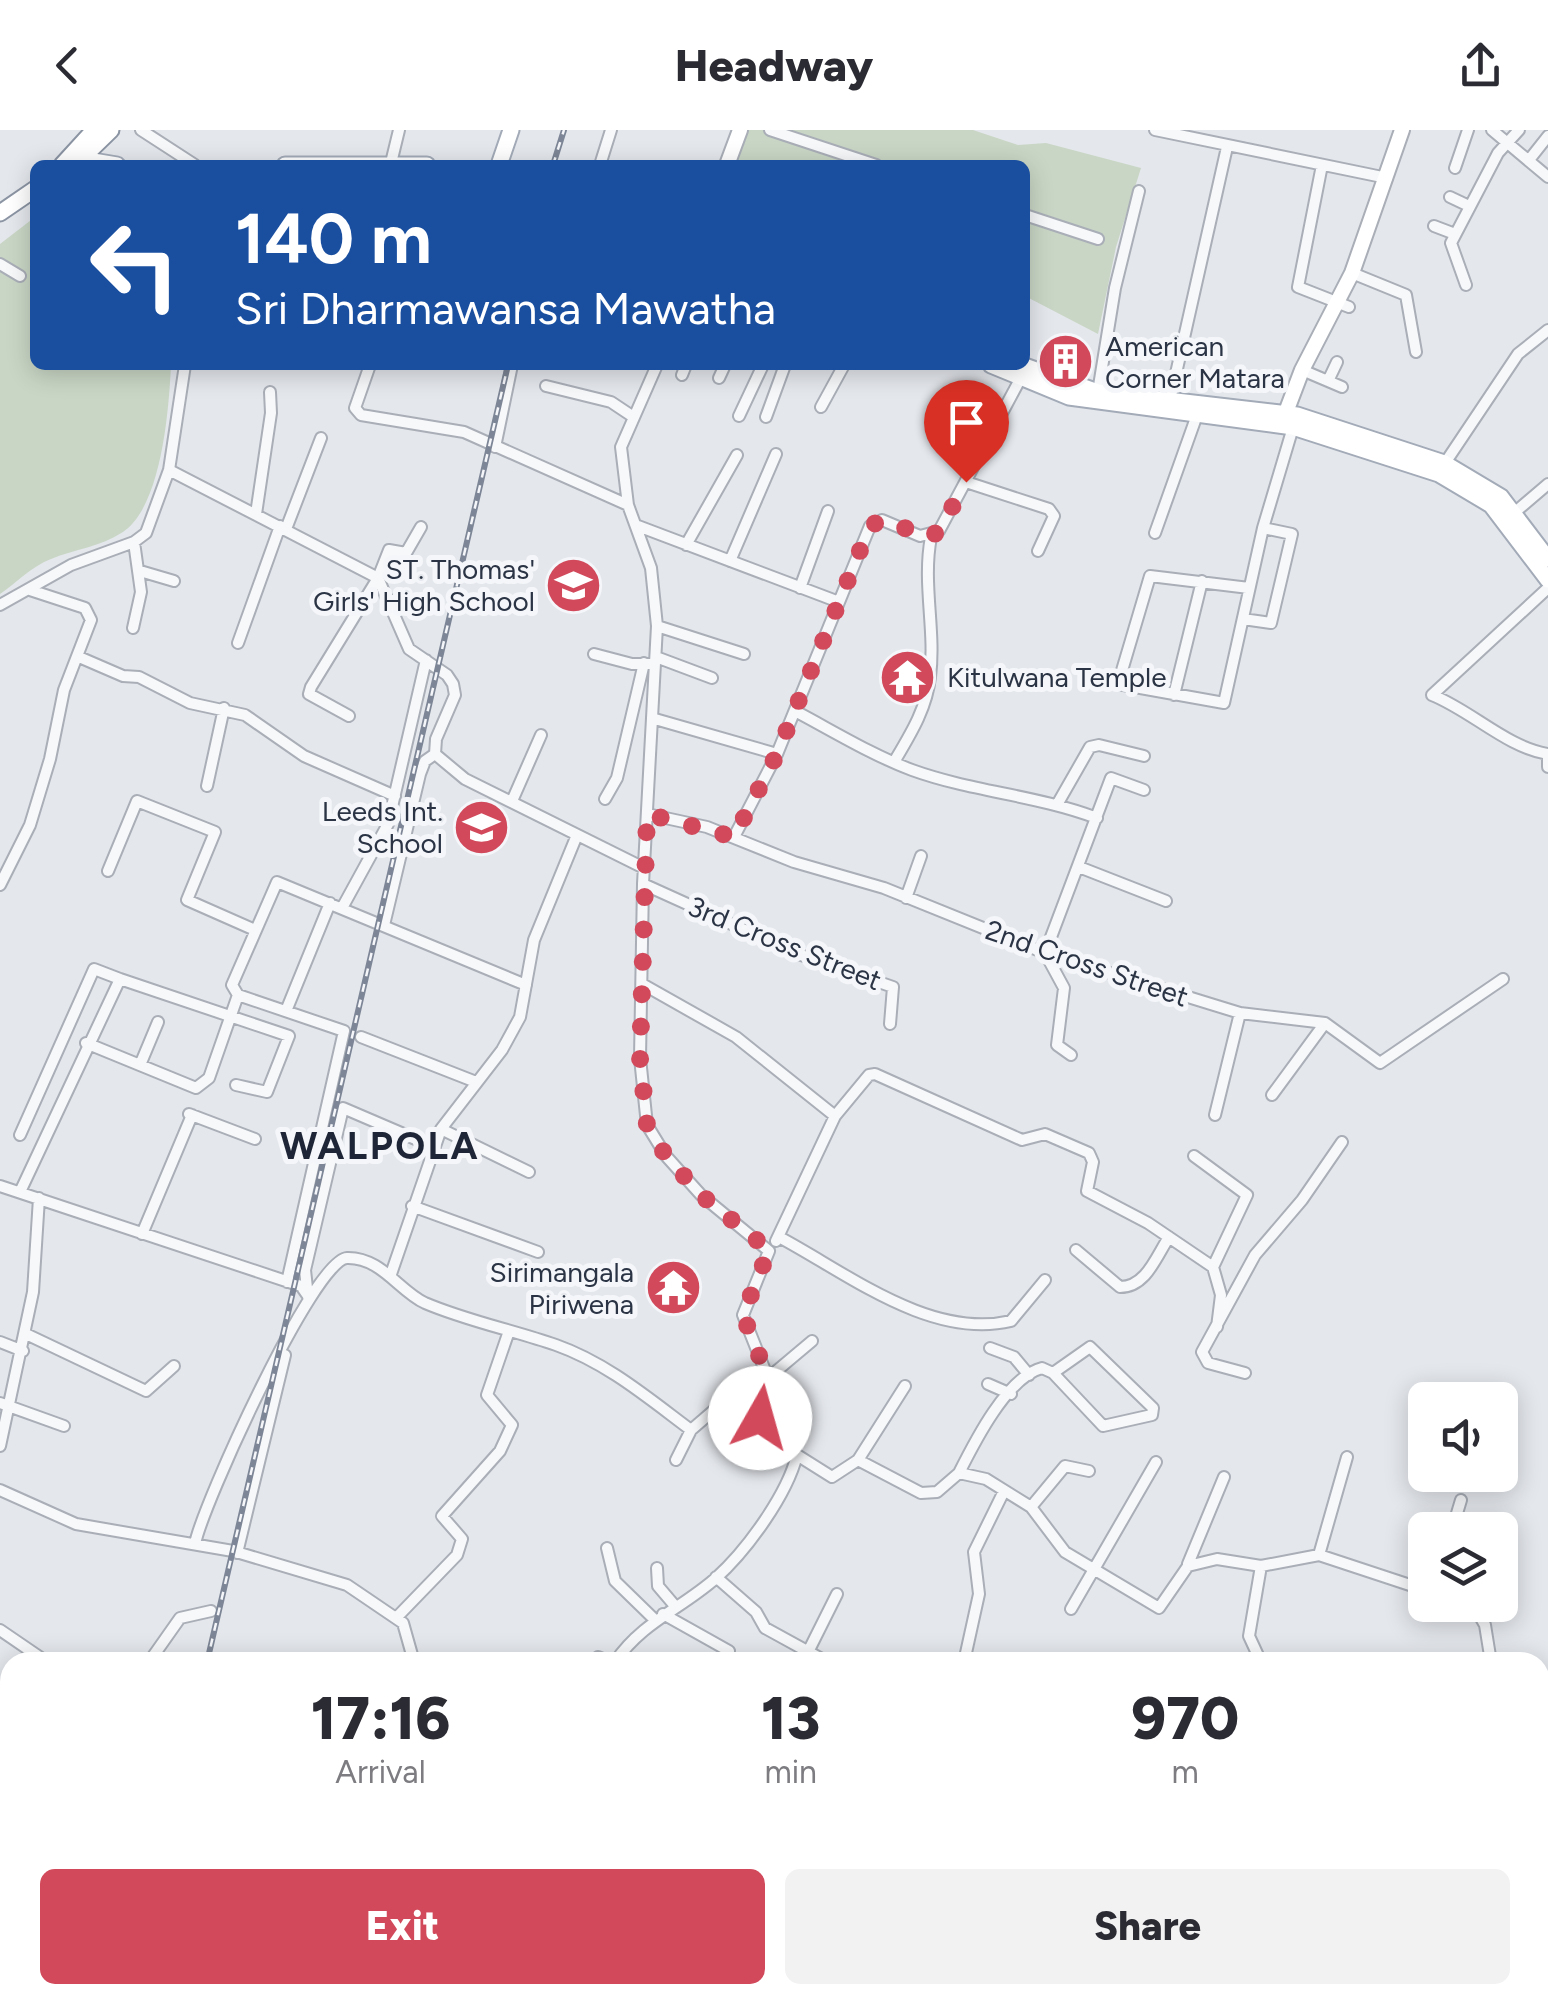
<!DOCTYPE html>
<style>
:root{--surface:#fff;--page:#f2f2f3;--text:#2b2b33;--muted:#7c7c81;--accent:#d1495b}
body{margin:0;font-family:Figtree,sans-serif;background:var(--page);color:var(--text);height:100vh;display:flex;flex-direction:column;font-size:38px;white-space:nowrap}
*{box-sizing:border-box;margin:0}
p{font-size:32px;color:var(--muted)}
.icon{flex:none;width:55px;height:55px;fill:none;stroke:currentColor;stroke-width:2;stroke-linecap:round;stroke-linejoin:round}
.map{position:relative;flex:1;overflow:hidden}
.drawer{position:absolute;left:0px;top:1522px;width:1550px;height:352px;display:flex;flex-direction:column;background:var(--surface);border-radius:30px 30px 0 0;box-shadow:0 5px 25px #0003}
.drawer>*{flex:none}
.banner{position:absolute;left:30px;top:30px;width:1000px;height:210px;border-radius:15px;box-shadow:0 5px 25px #0003;background:#1a4fa0;color:#fff;overflow:hidden}
.tools{position:absolute;left:1408px;top:1252px;display:grid;gap:20px}
.tools a{display:grid;place-items:center;width:110px;height:110px;border-radius:15px;background:var(--surface);box-shadow:0 5px 25px #0003;font-size:50px}
.pin{position:absolute;display:grid;place-items:center;width:85px;height:85px;color:#fff;margin:-102px -42px;border-radius:50% 50% 50% 0;rotate:-45deg;box-shadow:0 0 10px #0007}
.pin .icon{rotate:45deg}
.me{position:absolute;width:110px;margin:-55px;rotate:7deg;stroke-linejoin:round;filter:drop-shadow(0 0 8px #0008)}
.turn{display:flex;align-items:center;gap:35px;height:210px;padding:0 40px;font-size:45px}
.turn .icon{width:130px;height:130px;stroke-width:2.5}
.turn b{display:block;font-size:70px;line-height:85px}
.eta{display:flex;justify-content:space-evenly;align-items:center;height:170px;text-align:center}
.eta b{font-size:60px;font-weight:800;line-height:70px}
.action{display:flex;gap:20px;margin-top:auto;padding:20px 40px}
.action a{flex:1;height:115px;border-radius:15px;background:var(--accent);color:#fff;font-size:40px;font-weight:800;line-height:115px;text-align:center}
.action a+a{background:var(--page);color:var(--text)}
header{display:flex;justify-content:space-between;align-items:center;height:130px;padding:0 40px;background:var(--surface);font-size:45px;font-weight:800}
.map>svg:first-child{display:block}
.green{fill:#c9d6c5}
.water{fill:#9fb4cc}
.lines{fill:none;stroke-linecap:round;stroke-linejoin:round}
.minor-casing{stroke:#a9aeb7;stroke-width:14}
.secondary-casing{stroke:#a9aeb7;stroke-width:18}
.primary-casing{stroke:#a3abb8;stroke-width:19}
.trunk-casing{stroke:#8b94a3;stroke-width:19}
.minor{stroke:#f7f8fa;stroke-width:10}
.secondary{stroke:#fff;stroke-width:14}
.primary{stroke:#fff;stroke-width:15}
.trunk{stroke:#fff;stroke-width:15}
.rail-casing{stroke:#7d8696;stroke-width:6}
.rail{stroke:#f4f6f9;stroke-width:2.5;stroke-dasharray:8;stroke-linecap:butt}
.route{stroke:#d1495b;stroke-width:18;stroke-dasharray:0 32.4}
.labels{text-anchor:middle;stroke-width:10;stroke-linejoin:round;paint-order:stroke}
.poi-label{font-size:28px;fill:#2b3445;stroke:#f4f6f9;text-anchor:end}
.street-label{font-size:28px;fill:#2b3445;stroke:#f4f6f9}
.district-label{font-size:38px;font-weight:bold;letter-spacing:2.5px;fill:#1d2536;stroke:#f4f6f9}
</style>
<header><svg class="icon" aria-label="back" viewBox="0 0 24 24"><path d="M15 5l-7 7 7 7"/></svg>Headway<svg class="icon" aria-label="share" viewBox="0 0 24 24"><path d="M12 15V3M7 8l5-5 5 5M5 13v7h14v-7"/></svg></header>
<div class="map">
<svg width="1548" height="1873" viewBox="0 0 1548 1873">
<rect width="100%" height="100%" fill="#e4e7ec"/>
<path class="green" d="M747,0h226l45,15 28,-2 95,25 -25,79 -18,87 -73,-38v-131h-291z
M35,87v148h136c-2,43 -9,141 -48,167 -23,15 -48,17 -72,27 -19,7 -35,24 -51,35v-350z"/>
<path class="water" d="M1548,1810v63h-98l10,-8h80v-51z"/>
<g class="lines">
<defs>
<path id="minor" d="M141,0l54,35
M770,0l106,35
M1155,0l232,48
M1492,0l56,47
M1529,30l19,-24
M391,33l8,-33
M600,35l11,-35
M1322,35l-24,122 51,20
M1455,38l13,-38
M1450,67l19,9
M1025,85l73,24
M1434,96l21,8
M0,134l20,12
M1352,143l54,22 10,57
M1466,155l-15,-42 47,-90 21,-23
M370,235l-15,43 6,7 103,17 164,73
M1302,240l40,17
M682,245l4,-10
M719,248l6,-13
M1328,251l9,-19
M546,256l65,16 21,14
M1098,262l17,-104 24,-97
M1170,270l57,-253
M821,277l23,-42
M739,286l24,-51
M766,287l19,-52
M495,317l17,-82
M1443,336l75,-112 30,-24
M169,340l209,108 31,71 38,26 6,9 2,11 -19,44 -1,15 30,25 179,89
M966,352l83,27 5,7 -16,35
M1514,383l34,-29
M256,384l15,-101 -1,-21
M638,396l201,76
M286,399l35,-91
M1155,403l42,-118
M686,415l51,-90
M730,431l46,-107
M140,441l34,10
M800,458l28,-77
M1249,458l-99,-12 -32,108 106,19 39,-175 31,-104
M1548,458l-116,107c40,16 74,52 116,59
M0,475l71,-40 63,-23 12,-9 23,-63 16,-105
M1243,489l28,4 21,-89 -29,-6
M657,496l87,28
M133,498l8,-36 -7,-50
M238,513l42,-117
M594,524l38,10h18
M79,527l44,19 16,1 51,26 55,12 59,41 91,40
M656,527l56,21
M1174,565l28,-114
M795,581c38,20 77,44 117,59 61,22 124,25 185,48
M349,586l-40,-22 2,-7 67,-109 11,-28 17,3 15,-26
M655,589l122,35
M1548,627v10
M894,632c16,-27 33,-54 36,-85 6,-47 -8,-93 1,-140
M207,656l17,-78
M605,669l12,-21 27,-115
M512,671l29,-66
M1058,673l32,-56 9,-2 45,11
M647,684l60,13 87,35 90,26 161,65 195,60 85,10 55,40 123,-84
M734,707l43,-83 93,-228 12,-6 38,16 19,-5 85,-159
M1079,737l87,34
M108,741l29,-70 78,31 -28,68 68,30
M643,754l155,70 95,33 -3,37
M0,755l30,-60 20,-66 14,-69 27,-70 -6,-12 -55,-18
M906,768l15,-42
M342,778l46,-84 38,-164
M384,795l36,-151 5,-13 10,-7
M644,855l92,52 99,79 34,-41 6,-1 147,66 23,-6 44,19 4,9 -6,29 61,32 65,44 8,28 -4,32
M238,865l106,36 -57,251
M286,881l44,-108
M361,907l115,45
M86,913l110,45 13,-10 29,-83 -6,-10 45,-103 249,103
M1071,925l-14,-10 7,-57 -19,-35 66,-175 33,12
M140,935l18,-43
M1272,965l53,-72
M189,984l66,25
M1215,985l25,-102
M441,999l88,43
M20,1005l74,-166 26,10
M1194,1026l53,39 -34,72
M0,1056l301,100 7,10
M20,1062l100,-213 169,57 -22,56 -31,-7
M412,1076l126,46
M142,1104l50,-119
M779,1107c68,36 151,103 232,84l34,-41
M776,1111l59,-125
M1076,1120l44,37c26,0 36,-30 49,-50
M391,1144l50,-145 61,-79 18,-33 14,-77 43,-105
M308,1167l-3,-27 38,-162 91,39
M26,1204l120,57 28,-25
M0,1212l23,9
M990,1218l24,9 15,18
M1245,1243l-37,-10 -6,-11 53,-97 47,-55 40,-58
M768,1248l44,-37
M988,1254l23,10
M0,1273l64,23
M0,1316l33,-154 6,-94
M797,1325l35,22 26,-17 47,-74
M676,1330l15,-30
M858,1330l63,33 16,-1 22,-19 27,6 45,28 34,45 94,56 29,-42 29,-7 44,7 58,-11 106,35
M959,1343c15,-30 48,-96 83,-105l11,5 37,-26 63,61 -1,7 -49,11 -50,-53
M0,1360l76,34 157,27 114,34 56,38 11,39
M1031,1377l34,-41 24,5
M1452,1400l9,-30
M195,1414c7,-38 119,-285 152,-286 34,-1 52,33 78,45 42,18 88,27 131,42 51,18 92,53 135,85l29,-25 40,13
M607,1418l8,33 39,38
M237,1423l48,-198
M1319,1425l28,-98
M1188,1434l36,-87
M1261,1436l-12,70 12,26
M657,1438l1,18 17,20
M716,1447l40,35 9,16 62,34
M1461,1475l16,6 8,14 6,37
M1071,1479l85,-147
M663,1484l66,37
M397,1487l60,-62 5,-16 -20,-23 58,-65 12,-26 -25,-30 22,-64
M0,1500l41,28 18,4
M808,1522l29,-58
M598,1527l12,5
M149,1532l31,-44 31,-7
M615,1532c27,-40 66,-53 101,-84 31,-28 71,-83 81,-123l-37,-37 8,-40 -25,-63 26,-64 -68,-56 -35,-39 -19,-31 -7,-67 3,-174 14,-258 -6,-58 -23,-63 -7,-58 36,-82
M964,1532l15,-68 -5,-42 30,-61
M0,1598l10,-17
M0,1619l10,7
M0,1667l10,10
M372,1865l14,7 34,1
M641,1865l2,8
M334,1873l2,-8
M678,1873l30,-8"/>
<path id="secondary" d="M727,35l13,-35
M1283,290l19,-50 50,-97 50,-143"/>
<path id="primary" d="M75,22l6,7 36,6
M285,35h142
M499,35l12,-35
M991,235l78,32 224,30 146,47 52,31 57,75
M1022,235l76,27 199,23 147,48 57,34 47,62"/>
<path id="trunk" d="M62,35l32,-35
M75,35l36,-35
M0,83l35,-24"/>
</defs>
<use href="#minor" class="minor-casing"/>
<use href="#secondary" class="secondary-casing"/>
<use href="#primary" class="primary-casing"/>
<use href="#trunk" class="trunk-casing"/>
<use href="#minor" class="minor"/>
<use href="#secondary" class="secondary"/>
<use href="#primary" class="primary"/>
<use href="#trunk" class="trunk"/>
<defs>
<path id="rail" d="M553,35l11,-35
M207,1532l301,-1297
M128,1873l2,-8"/>
</defs>
<use href="#rail" class="rail-casing"/>
<use href="#rail" class="rail"/>
</g>
<g class="lines">
<path class="route" d="M760,1288l8,-40 -25,-63 26,-65 -68,-55 -35,-39 -19,-31 -7,-67 7,-244 87,23 43,-83 93,-228 12,-6 48,17 9,-6 27,-49"/>
</g>
<defs>
<symbol id="building-disc" viewBox="-11 -11 22 22"><circle r="9.5" fill="#d1495b" stroke="#f4f6f9"/><path d="M-4-6H4V6H1V3H-1V6H-4ZM-2.5-4.3h1.7v1.8h-1.7ZM.8-4.3h1.7v1.8H.8ZM-2.5-1h1.7V.8h-1.7ZM.8-1h1.7V.8H.8Z" fill="#fff"/></symbol>
<symbol id="school-disc" viewBox="-11 -11 22 22"><circle r="9.5" fill="#d1495b" stroke="#f4f6f9"/><path d="M0-5L7-2L0 1L-7-2ZM-4 1L0 2.5L4 1V4Q0 6-4 4Z" fill="#fff"/></symbol>
<symbol id="temple-disc" viewBox="-11 -11 22 22"><circle r="9.5" fill="#d1495b" stroke="#f4f6f9"/><path d="M0-6L5-2H3V0L6.5 2.5H4V6H1.5V3h-3V6H-4V2.5H-6.5L-3 0V-2H-5Z" fill="#fff"/></symbol>
</defs>
<g fill-rule="evenodd">
<use href="#building-disc" x="1034" y="200" width="63" height="63"/>
<use href="#school-disc" x="542" y="424" width="63" height="63"/>
<use href="#temple-disc" x="876" y="516" width="63" height="63"/>
<use href="#school-disc" x="450" y="666" width="63" height="63"/>
<use href="#temple-disc" x="642" y="1126" width="63" height="63"/>
</g>
<g class="labels">
<g class="poi-label">
<text x="1105" y="226" text-anchor="start">American<tspan x="1105" dy="32">Corner Matara</tspan></text>
<text x="535" y="449">ST. Thomas'<tspan x="535" dy="32">Girls' High School</tspan></text>
<text x="947" y="557" text-anchor="start">Kitulwana Temple</text>
<text x="443" y="691">Leeds Int.<tspan x="443" dy="32">School</tspan></text>
<text x="634" y="1152">Sirimangala<tspan x="634" dy="32">Piriwena</tspan></text>
</g>
<g class="street-label">
<text transform="translate(785 813) rotate(22)" y="10">3rd Cross Street</text>
<text transform="translate(1087 833) rotate(19)" y="10">2nd Cross Street</text>
</g>
<g class="district-label">
<text x="380" y="1029">WALPOLA</text>
</g>
</g>
</svg>
<div class="tools">
<a><svg class="icon" aria-label="sound" viewBox="0 0 24 24"><path d="M4 9h4l5-4v14l-5-4H4zM17 9q2 3 0 6"/></svg></a>
<a><svg class="icon" aria-label="layers" viewBox="0 0 24 24"><path d="M12 4l9 5-9 5-9-5zM3 14l9 5 9-5"/></svg></a>
</div>
<div class="pin" style="left:966px;top:352px;background:#d93025"><svg class="icon" aria-label="arrive" viewBox="0 0 24 24"><path d="M6 21V4h12l-3 4 3 4H6"/></svg></div>
<svg class="me" style="left:760px;top:1288px" viewBox="-20 -20 40 40"><circle r="19" fill="#fff"/><path d="M0-13L10 11 0 6-10 11z" fill="#d1495b"/></svg>
<div class="banner">
<div class="turn"><svg class="icon" aria-label="left" viewBox="0 0 24 24"><path d="M17 20v-9H6M10 6l-5 5 5 5"/></svg><div><b>140 m</b>Sri Dharmawansa Mawatha</div></div>
</div>
<section class="drawer">
<div class="eta">
<div><b>17:16</b><p>Arrival</p></div>
<div><b>13</b><p>min</p></div>
<div><b>970</b><p>m</p></div>
</div>
<div class="action"><a>Exit</a><a>Share</a></div>
</section>
</div>
